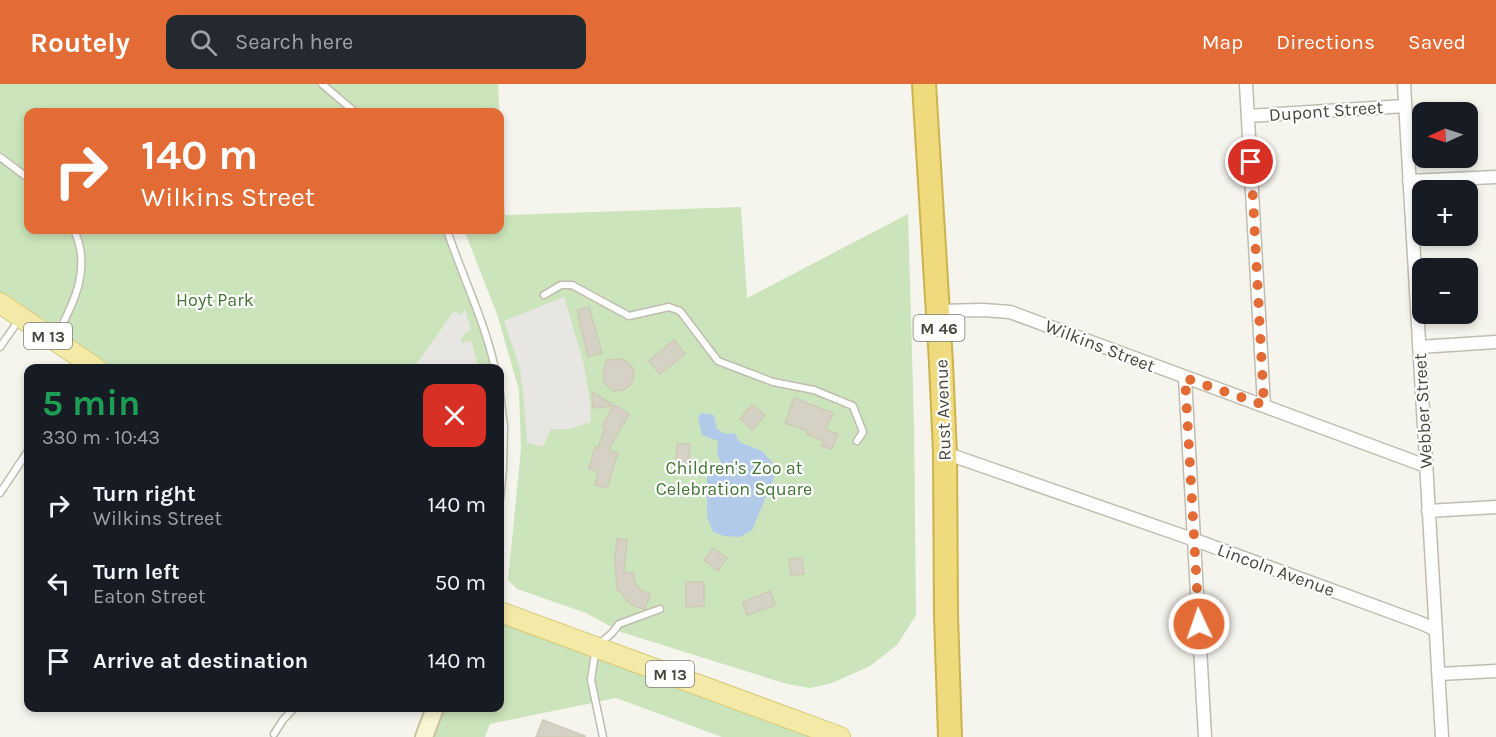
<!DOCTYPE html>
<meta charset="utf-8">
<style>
:root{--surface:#171b24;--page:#242831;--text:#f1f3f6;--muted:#9ea1a6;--accent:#e36c36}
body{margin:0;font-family:Karla,sans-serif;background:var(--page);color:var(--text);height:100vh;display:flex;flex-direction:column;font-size:22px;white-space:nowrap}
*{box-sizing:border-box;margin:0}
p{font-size:20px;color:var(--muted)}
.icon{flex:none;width:33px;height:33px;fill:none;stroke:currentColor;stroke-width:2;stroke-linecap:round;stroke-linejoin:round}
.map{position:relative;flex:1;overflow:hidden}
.details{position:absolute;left:24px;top:280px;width:480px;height:348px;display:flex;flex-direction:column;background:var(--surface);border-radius:12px;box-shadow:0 3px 9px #0003}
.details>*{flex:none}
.guide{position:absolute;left:24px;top:24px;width:480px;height:126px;border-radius:12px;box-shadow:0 3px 9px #0003;background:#e36c36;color:#fff;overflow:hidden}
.needle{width:39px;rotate:267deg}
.fabs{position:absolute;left:1412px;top:18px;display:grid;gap:12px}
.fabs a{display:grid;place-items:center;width:66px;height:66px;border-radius:12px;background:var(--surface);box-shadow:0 3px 9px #0003;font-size:30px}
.pin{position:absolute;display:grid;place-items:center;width:51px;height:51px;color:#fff;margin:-26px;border:3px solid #fff;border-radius:50%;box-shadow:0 2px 6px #0007}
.me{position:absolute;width:66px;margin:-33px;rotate:357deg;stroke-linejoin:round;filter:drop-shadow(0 0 4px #0008)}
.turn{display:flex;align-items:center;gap:21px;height:126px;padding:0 18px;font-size:27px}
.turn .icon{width:78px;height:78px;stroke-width:2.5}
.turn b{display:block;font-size:42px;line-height:51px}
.round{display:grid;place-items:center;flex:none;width:63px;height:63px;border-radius:12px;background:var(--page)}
.overview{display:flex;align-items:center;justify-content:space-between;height:102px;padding:0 18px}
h1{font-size:36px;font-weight:700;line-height:45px;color:#1e9e55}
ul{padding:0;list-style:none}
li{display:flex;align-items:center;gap:18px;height:78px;padding:0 18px}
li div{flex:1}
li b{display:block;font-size:22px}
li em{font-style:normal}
header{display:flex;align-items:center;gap:36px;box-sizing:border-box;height:84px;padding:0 30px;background:var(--accent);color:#fff}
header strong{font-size:28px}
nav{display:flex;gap:33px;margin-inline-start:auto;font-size:21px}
.search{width:420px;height:54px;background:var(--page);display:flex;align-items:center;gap:15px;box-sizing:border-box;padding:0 21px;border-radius:12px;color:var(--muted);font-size:22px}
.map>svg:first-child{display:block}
.green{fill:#cbe4bb}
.parking{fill:#e7e6e3}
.water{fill:#b1caea}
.building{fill:#d5d1c4;stroke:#cfcab7;stroke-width:1.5}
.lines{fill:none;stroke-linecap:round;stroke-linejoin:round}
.lane-casing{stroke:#c0bdb0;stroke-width:9}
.street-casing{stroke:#c0bdb0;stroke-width:15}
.secondary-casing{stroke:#c9c59e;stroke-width:20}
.primary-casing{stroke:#d8ca78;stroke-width:22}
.highway-casing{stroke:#cdb34e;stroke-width:26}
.lane{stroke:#fff;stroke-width:6}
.street{stroke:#fff;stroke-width:12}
.secondary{stroke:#f9f6d3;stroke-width:16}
.primary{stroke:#f4eaa7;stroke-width:20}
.highway{stroke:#efdb7e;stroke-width:22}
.route{stroke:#e36c36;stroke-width:10;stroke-dasharray:0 18}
.labels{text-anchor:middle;stroke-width:4.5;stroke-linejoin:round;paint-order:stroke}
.shield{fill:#fff;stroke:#807e76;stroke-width:1.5}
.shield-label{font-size:16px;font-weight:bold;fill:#49463b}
.street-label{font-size:18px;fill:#49463b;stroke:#fff}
.park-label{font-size:18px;fill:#427534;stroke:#fff}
</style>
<header>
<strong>Routely</strong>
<div class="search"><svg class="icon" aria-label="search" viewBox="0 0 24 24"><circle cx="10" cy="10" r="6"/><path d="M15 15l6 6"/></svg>Search here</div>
<nav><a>Map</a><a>Directions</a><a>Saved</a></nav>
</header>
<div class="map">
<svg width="1496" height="653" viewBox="0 0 1496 653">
<rect width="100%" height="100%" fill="#f5f4ed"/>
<path class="green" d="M0,0h498l7,131 236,-8 6,91 161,-84 6,209 2,192 -19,30 -27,21 -38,17 -22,5 -23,-4 -166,-52 -35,-19 -69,-24 -9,-9 13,-131 -2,-59 -22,-76 -33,-84h36v-118h-472v118h419l48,139h-398l-97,-66z
M500,528l340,125h-118l-106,-39 -126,26 -5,13h-61l11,-29h65z"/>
<path class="parking" d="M564,213l19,64 7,40 1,21 -22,7h-18l-8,18 -16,-5 -3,-40 -4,-33 -16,-48z
M465,225l6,20 -8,6 -2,5 1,3 9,-3 8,29h-66l41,-58 8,4z"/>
<path class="water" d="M702,329l12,2 3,14 8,5 10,-1 4,9 23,9 10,11 3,13 -23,55 -12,7 -16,-1 -11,-4 -6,-15v-45l14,-9 -4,-9 1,-13 -16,-6 -4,-18z"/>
<path class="building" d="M589,223l13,46 -14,4 -11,-47z
M674,256l11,14 -25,20 -11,-13z
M621,275l8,4 4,6 1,8 -3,7 -7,6 -11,1 -9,-9 -1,-9 4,-13z
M592,308l37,22 -21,36 10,3 -11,35 -12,-3 3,-14 -9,-2 6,-22 3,1 7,-20 -3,-2 11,-20 -20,2z
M794,314l39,15 -7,17 12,4 -6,15 -11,-3 2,-5 -16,-7 1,-3 -23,-8z
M752,321l13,10 -12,15 -13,-11z
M677,360h13l-1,24 -13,-1z
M617,455l10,1 -3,32 10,1v6l3,7 6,6 7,1 -5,16 -11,-3 -7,-5 -8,-11h-2l-2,-32z
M713,464l14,10 -9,13 -14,-11z
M802,474l2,16 -13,1 -2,-16z
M686,498h18v24l-18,1z
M770,507l5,14 -28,10 -4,-13z
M543,636l42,16v1h-49z"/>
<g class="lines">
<defs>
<path id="lane" d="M322,0l33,28
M0,73l28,21
M447,146c15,46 38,91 48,139
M544,211l17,-10h11l57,31 40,-9 11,4 38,50 55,21 41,8 39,16 10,26 -6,9
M56,253c18,-34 36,-69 18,-107
M0,263l19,-27
M500,309l4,33 -1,43 -3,30
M0,409l28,-42
M274,650l9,-14 11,-12
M603,653l-12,-57 5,-33 16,-14 7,-9 41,-15"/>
<path id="street" d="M1246,0l18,321
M1404,0l38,653
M1248,32l157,-10
M1409,97l87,-4
M938,227l45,-1 27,2c139,52 278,102 416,154
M1419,263l77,-5
M1185,294l20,359
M945,369l250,87 226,83 15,7
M1428,427l68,-4
M1439,590l57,-3"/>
<path id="secondary" d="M424,653l11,-29"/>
<path id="primary" d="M0,219l97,66
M500,528l340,125"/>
<path id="highway" d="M924,0l17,279 4,90 1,162 4,122"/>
</defs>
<use href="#lane" class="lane-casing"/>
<use href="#street" class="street-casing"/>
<use href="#secondary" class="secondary-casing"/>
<use href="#primary" class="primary-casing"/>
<use href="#highway" class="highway-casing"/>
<use href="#lane" class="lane"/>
<use href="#street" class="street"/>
<use href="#secondary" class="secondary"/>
<use href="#primary" class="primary"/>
<use href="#highway" class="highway"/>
</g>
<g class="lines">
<path class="route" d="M1199,540l-14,-246 79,27 -13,-243"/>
</g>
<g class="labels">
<g class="shield">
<rect x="913.5" y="231" width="51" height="26" rx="4.5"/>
<rect x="24" y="239" width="48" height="26" rx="4.5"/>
<rect x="646" y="577" width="48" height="26" rx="4.5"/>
</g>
<g class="shield-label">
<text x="939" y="250">M 46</text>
<text x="48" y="258">M 13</text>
<text x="670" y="596">M 13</text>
</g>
<g class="street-label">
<text transform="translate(1326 27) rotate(-4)" y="6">Dupont Street</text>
<text transform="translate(1100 262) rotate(21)" y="6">Wilkins Street</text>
<text transform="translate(943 326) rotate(-92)" y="6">Rust Avenue</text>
<text transform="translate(1423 327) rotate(-93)" y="6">Webber Street</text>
<text transform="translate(1276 486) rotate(20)" y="6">Lincoln Avenue</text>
</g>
<g class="park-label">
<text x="215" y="222">Hoyt Park</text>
<text x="734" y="390">Children's Zoo at<tspan x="734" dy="21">Celebration Square</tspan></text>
</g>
</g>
</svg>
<div class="fabs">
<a><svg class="needle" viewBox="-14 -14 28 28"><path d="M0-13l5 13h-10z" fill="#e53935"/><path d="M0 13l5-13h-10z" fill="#9ea1a6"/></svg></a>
<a>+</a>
<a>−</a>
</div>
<div class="pin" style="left:1251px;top:78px;background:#d93025"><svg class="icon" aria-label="arrive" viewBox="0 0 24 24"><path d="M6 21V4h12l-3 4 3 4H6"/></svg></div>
<svg class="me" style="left:1199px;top:540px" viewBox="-20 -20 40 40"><circle r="17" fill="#e36c36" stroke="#fff" stroke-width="3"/><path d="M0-11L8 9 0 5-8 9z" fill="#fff"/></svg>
<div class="guide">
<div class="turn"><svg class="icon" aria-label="right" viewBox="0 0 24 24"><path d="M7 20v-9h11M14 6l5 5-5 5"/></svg><div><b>140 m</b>Wilkins Street</div></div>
</div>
<section class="details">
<div class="overview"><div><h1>5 min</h1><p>330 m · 10:43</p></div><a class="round" style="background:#d93025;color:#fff"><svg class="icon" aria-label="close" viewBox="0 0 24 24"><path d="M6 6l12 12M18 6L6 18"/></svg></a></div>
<ul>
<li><svg class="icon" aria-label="right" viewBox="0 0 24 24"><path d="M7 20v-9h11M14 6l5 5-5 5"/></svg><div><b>Turn right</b><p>Wilkins Street</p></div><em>140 m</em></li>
<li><svg class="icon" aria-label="left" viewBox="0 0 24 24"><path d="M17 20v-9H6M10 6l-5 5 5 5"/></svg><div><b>Turn left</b><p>Eaton Street</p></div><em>50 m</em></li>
<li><svg class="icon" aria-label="arrive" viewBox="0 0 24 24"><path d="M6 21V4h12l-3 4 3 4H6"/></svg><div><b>Arrive at destination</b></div><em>140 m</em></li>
</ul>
</section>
</div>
